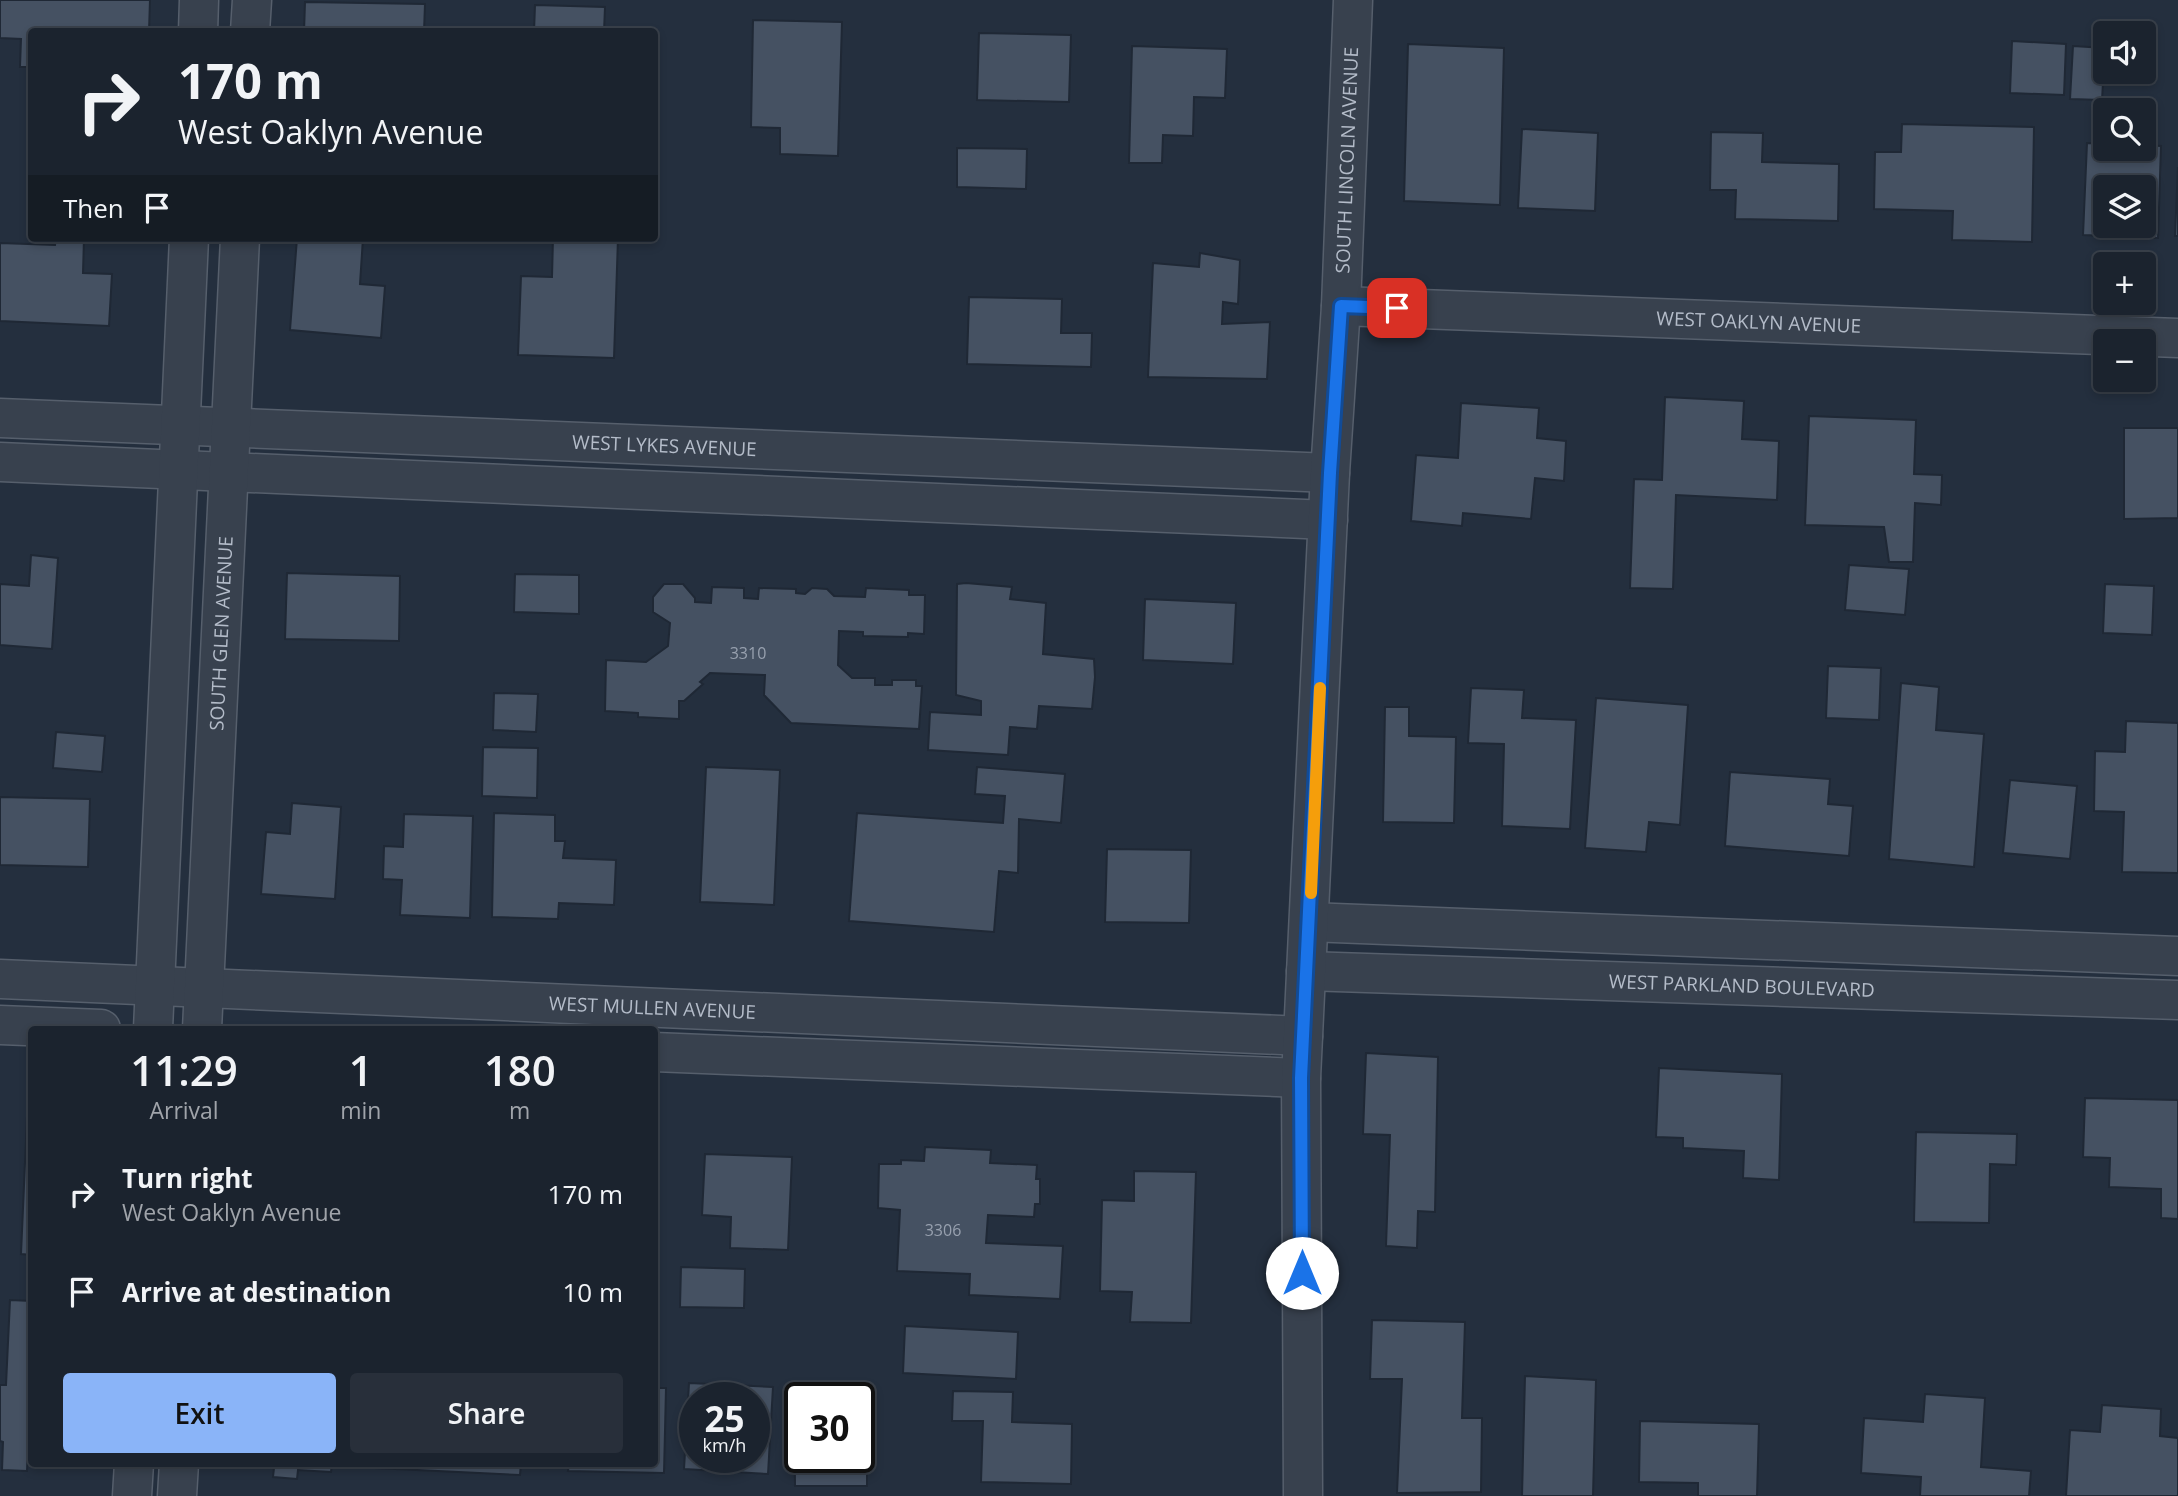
<!DOCTYPE html>
<meta charset="utf-8">
<style>
:root{--surface:#1b232e;--page:#282f3a;--text:#f1f3f6;--muted:#a0a4aa;--line:#39404a;--accent:#8ab4f8}
body{margin:0;font-family:"Open Sans",sans-serif;background:var(--page);color:var(--text);height:100vh;display:flex;flex-direction:column;font-size:26px;white-space:nowrap}
*{box-sizing:border-box;margin:0}
p{font-size:23px;color:var(--muted)}
.icon{flex:none;width:38px;height:38px;fill:none;stroke:currentColor;stroke-width:2;stroke-linecap:round;stroke-linejoin:round}
.map{position:relative;flex:1;overflow:hidden}
.side{position:absolute;left:28px;top:1026px;width:630px;height:441px;display:flex;flex-direction:column;background:var(--surface);border-radius:7px;box-shadow:0 4px 10px #0003,0 0 0 2px var(--line)}
.side>*{flex:none}
.banner{position:absolute;left:28px;top:28px;width:630px;height:214px;border-radius:7px;box-shadow:0 4px 10px #0003,0 0 0 2px var(--line);background:#1b232e;color:var(--text);overflow:hidden}
.controls{position:absolute;left:2093px;top:21px;display:grid;gap:14px}
.controls a{display:grid;place-items:center;width:63px;height:63px;border-radius:7px;background:var(--surface);box-shadow:0 4px 10px #0003,0 0 0 2px var(--line);font-size:35px}
.speed{position:absolute;left:679px;top:1382px;display:flex;gap:14px;font-size:35px;font-weight:700;text-align:center}
.speed>*{display:grid;place-content:center;width:91px;height:91px;border-radius:50%;background:var(--surface);box-shadow:0 4px 10px #0003,0 0 0 2px var(--line);line-height:1}
.speed small{font-size:18px;font-weight:400}
.speed .limit{border:4px solid #111;border-radius:10px;background:#fff;color:#111}
.pin{position:absolute;display:grid;place-items:center;width:60px;height:60px;color:#fff;margin:-30px;border-radius:14px;box-shadow:0 4px 10px #0006}
.me{position:absolute;width:77px;margin:-38px;rotate:0deg;stroke-linejoin:round;filter:drop-shadow(0 0 5px #0008)}
.turn{display:flex;align-items:center;gap:24px;height:147px;padding:0 35px;font-size:32px}
.turn .icon{width:91px;height:91px;stroke-width:2.5}
.turn b{display:block;font-size:49px;line-height:60px}
.then{display:flex;align-items:center;height:66px;padding:0 35px;background:#0003;gap:14px;font-size:26px}
.eta{display:flex;justify-content:space-evenly;align-items:center;height:119px;text-align:center}
.eta b{font-size:42px;font-weight:600;line-height:49px}
.cta{display:flex;gap:14px;margin-top:auto;padding:14px 35px}
.cta a{flex:1;height:80px;border-radius:7px;background:var(--accent);color:#111;font-size:28px;font-weight:600;line-height:80px;text-align:center}
.cta a+a{background:var(--page);color:var(--text)}
ul{padding:0;list-style:none}
li{display:flex;align-items:center;gap:21px;height:98px;padding:0 35px}
li div{flex:1}
li b{display:block;font-size:26px}
li em{font-style:normal}
.map>svg:first-child{display:block}
.building{fill:#455162;stroke:#1f2835;stroke-width:2;fill-rule:evenodd}
.lines{fill:none;stroke-linecap:round;stroke-linejoin:round}
.street-casing{stroke:#565f6c;stroke-width:41}
.street{stroke:#38414e;stroke-width:38}
.route-casing{stroke:#114b97;stroke-width:18}
.route{stroke:#1a73e8;stroke-width:12}
.slow{stroke:#f59e0b;stroke-width:12}
.labels{text-anchor:middle;stroke-width:5;stroke-linejoin:round;paint-order:stroke}
.number-label{font-size:16px;fill:#98a1af}
.street-label{font-size:19px;fill:#b4bcc9;stroke:#1d2633}
</style>
<div class="map">
<svg width="2178" height="1496" viewBox="0 0 2178 1496">
<rect width="100%" height="100%" fill="#242f3e"/>
<path class="building" d="M0,0h150l-1,32h-117v35h-12l1,-28 -21,-1z
M305,2l120,2 -1,28h-120z
M535,5l70,2 -1,25h-70z
M753,20l89,2 -4,134 -58,-2v-26l-29,-1z
M979,33l92,2 -2,67 -92,-2z
M2012,41l54,3 -2,51 -54,-2z
M1408,44l96,4 -4,157 -96,-4z
M1132,46l95,3 -2,49 -31,-1 -1,39 -30,-1 -1,28h-33z
M2073,46l32,2 -3,52 -32,-1z
M1902,124l132,3 -2,115 -80,-2 1,-29 -79,-2 1,-57h26z
M1522,129l76,4 -3,78 -77,-3z
M1711,132l52,1 -1,29 77,2 -1,57 -103,-2 1,-29h-26z
M2087,143l18,1v5h39v-4l17,1 -3,92 -75,-3zM2105,187h39v39h-39z
M957,148l70,1 -1,40 -69,-2z
M2178,167v69h-3z
M56,238h28l-1,35 29,1 -3,52 -109,-5v-78l55,2z
M297,238h66l-3,46 25,2 -4,52 -91,-8z
M553,238h65l-4,120 -96,-3 3,-79 31,1z
M1200,253l40,7 -2,44 -15,-2 -1,22 48,-2 -3,57 -119,-2 5,-114 46,4z
M969,297l93,2 -1,34h31l-1,34 -124,-3z
M1665,397l79,4 -2,38 37,2 -2,59 -101,-5 -3,94 -43,-1 4,-109 28,1z
M1461,403l78,5 -2,30 29,3 -2,40 -29,-3 -4,41 -68,-6 -1,13 -51,-5 5,-66 42,3z
M1809,416l107,4 -2,54 28,1 -1,30 -26,-2 -2,59h-24l-5,-35 -79,-2z
M2124,428h54v90l-54,1z
M31,555l27,3 -6,91 -52,-4v-61l29,2z
M1849,565l60,4 -4,46 -60,-5z
M287,573l113,3 -1,65 -114,-2z
M515,574l64,1v39l-65,-2z
M966,583l46,4 -2,12 36,4 -3,51 51,5 1,18 -3,32 -53,-3 -2,23 -27,-2 -2,28 -80,-5 2,-38 51,3v-14l-25,-6 1,-111z
M664,584h19l12,14v4l16,1 1,-16 32,1v10l14,1 1,-11 37,1v4l9,1 7,-6 15,1 7,7 31,1 1,-9 43,2v5h16l-1,39 -16,-1v4l-45,-1v-4l-24,-1 -1,34 14,13h23v7h17v-5h24v6h6l-3,43 -128,-6 -27,-28 1,-20 -55,-2 -10,9 3,2 -19,17h-5v18l-41,-2v-4l-33,-2 1,-51 40,2 22,-16 2,-23 -17,-11v-15z
M2105,584l49,2 -2,49 -49,-2z
M1145,599l91,4 -3,61 -90,-4z
M1828,666l53,2 -2,52 -53,-2z
M1901,683l38,4 -3,43 48,4 -10,133 -85,-8z
M1471,688l53,2 -2,28 54,2 -6,109 -68,-3 2,-82 -36,-1z
M494,693l44,1 -2,38 -43,-2z
M1596,698l92,7 -8,120 -31,-3 -3,30 -61,-4z
M1385,707h24v29l47,1 -2,86 -71,-1z
M2126,721l52,2v150l-56,-1 2,-60 -30,-1 1,-60 30,1z
M56,732l49,4 -3,36 -49,-4z
M483,747l55,1 -1,50 -55,-2z
M706,767l74,3 -6,135 -74,-3z
M977,767l88,7 -4,49 -42,-4 -1,54 -19,-2 -5,61 -145,-11 8,-108 146,10 2,-27 -30,-2z
M1730,772l100,7 -2,25 25,2 -4,50 -124,-10z
M2010,780l67,6 -7,73 -67,-6z
M0,797l90,2 -2,68 -88,-2z
M292,803l49,4 -6,92 -74,-5 5,-62 24,2z
M494,813l61,2v26h10l-2,17 53,2 -2,45 -55,-2 -1,16 -66,-2z
M404,814l69,2 -3,102 -70,-3 2,-35 -19,-1 1,-33 19,1z
M1107,849l84,1 -2,73 -84,-1z
M1366,1053l72,4 -3,155 -17,-1 -1,37 -31,-2 4,-111 -27,-1z
M1659,1068l123,6 -3,106 -36,-2 1,-27 -61,-3v-10l-27,-1z
M2085,1098l93,2v119l-17,-1v-29l-52,-2 1,-29 -27,-1z
M27,1117h5v138l-11,-1z
M1916,1132l101,2 -1,31 -26,-1 -1,59 -75,-1z
M925,1147l66,3 -1,13 47,2 -1,14h4v25h-5l-1,13 -46,-2 -2,28 77,3 -3,53 -91,-4 1,-21 -73,-3 3,-61 -22,-2 1,-44h22v-4l23,1z
M705,1154l87,3 -4,93 -58,-2 1,-31 -29,-2z
M1134,1171l62,1 -5,151 -61,-1 2,-30 -32,-1 2,-91 32,1z
M681,1267l64,2 -1,39 -64,-1z
M10,1300l22,1v142h-4l-1,28 -25,-1 1,-28 -3,-1v-56h6z
M1372,1320l93,2 -3,96h20l-1,74 -84,1 5,-114h-32z
M905,1326l113,6 -2,47 -113,-6z
M1525,1376l71,4 -3,116h-71z
M794,1381h73v105h-72zM800,1398h59v60h-59z
M689,1383l84,4 -5,87 -84,-5zM695,1398h59v60h-59z
M654,1388h12l-2,85 -96,-2 1,-8h85z
M953,1391l60,1 -1,30 60,2 -1,60 -90,-2 2,-61h-31z
M1925,1394l60,4 -4,69 50,4 -2,25h-109l1,-19 -60,-4 3,-55 59,4z
M2102,1405l59,4 -1,27 18,2v58h-112l4,-66 30,2z
M1640,1421l119,3 -2,72h-59v-13l-59,-1z
M245,1463h87l-1,9 -33,-2 -1,9 -24,-2 1,-9 -29,-1z
M377,1463h144l-1,12 -144,-7z"/>
<g class="lines">
<defs>
<g id="street">
<path d="M198,32l1,-32"/>
<path d="M250,32l2,-32"/>
<path id="s1" d="M1341,306l837,32"/>
<path id="s2" d="M0,418l1330,55"/>
<path d="M0,462l1328,58"/>
<path d="M1309,922l869,34"/>
<path id="s3" d="M1306,971l872,29"/>
<path id="s4" d="M0,979l1303,57"/>
<path d="M0,1025l101,4"/>
<path d="M153,1029l36,-791"/>
<path id="s5" d="M202,1029l38,-791"/>
<path d="M654,1052l647,26"/>
<path d="M132,1496l2,-33"/>
<path d="M177,1496l2,-33"/>
<path id="s6" d="M1303,1496l-2,-418 29,-605 11,-167 12,-306"/>
</g>
</defs>
<use href="#street" class="street-casing"/>
<use href="#street" class="street"/>
</g>
<g class="lines">
<defs>
<path id="route" d="M1302,1273l-1,-195 29,-605 11,-167 56,2"/>
</defs>
<use href="#route" class="route-casing"/>
<use href="#route" class="route"/>
<path class="slow" d="M1311,893l9,-205"/>
</g>
<g class="labels">
<g class="number-label">
<text x="748" y="659">3310</text>
<text x="943" y="1236">3306</text>
</g>
<g class="street-label">
<text dy="7" stroke="none"><textPath href="#s6" startOffset="1337">SOUTH LINCOLN AVENUE</textPath></text>
<text dy="7" stroke="none"><textPath href="#s1" startOffset="418">WEST OAKLYN AVENUE</textPath></text>
<text dy="7" stroke="none"><textPath href="#s2" startOffset="665">WEST LYKES AVENUE</textPath></text>
<text dy="7" stroke="none"><textPath href="#s5" startOffset="396">SOUTH GLEN AVENUE</textPath></text>
<text dy="7" stroke="none"><textPath href="#s3" startOffset="436">WEST PARKLAND BOULEVARD</textPath></text>
<text dy="7" stroke="none"><textPath href="#s4" startOffset="653">WEST MULLEN AVENUE</textPath></text>
</g>
</g>
</svg>
<div class="controls">
<a><svg class="icon" aria-label="sound" viewBox="0 0 24 24"><path d="M4 9h4l5-4v14l-5-4H4zM17 9q2 3 0 6"/></svg></a>
<a><svg class="icon" aria-label="search" viewBox="0 0 24 24"><circle cx="10" cy="10" r="6"/><path d="M15 15l6 6"/></svg></a>
<a><svg class="icon" aria-label="layers" viewBox="0 0 24 24"><path d="M12 4l9 5-9 5-9-5zM3 14l9 5 9-5"/></svg></a>
<a>+</a>
<a>−</a>
</div>
<div class="speed"><div>25<small>km/h</small></div><div class="limit">30</div></div>
<div class="pin" style="left:1397px;top:308px;background:#d93025"><svg class="icon" aria-label="arrive" viewBox="0 0 24 24"><path d="M6 21V4h12l-3 4 3 4H6"/></svg></div>
<svg class="me" style="left:1302px;top:1273px" viewBox="-20 -20 40 40"><circle r="19" fill="#fff"/><path d="M0-13L10 11 0 6-10 11z" fill="#1a73e8"/></svg>
<div class="banner">
<div class="turn"><svg class="icon" aria-label="right" viewBox="0 0 24 24"><path d="M7 20v-9h11M14 6l5 5-5 5"/></svg><div><b>170 m</b>West Oaklyn Avenue</div></div>
<div class="then">Then<svg class="icon" aria-label="arrive" viewBox="0 0 24 24"><path d="M6 21V4h12l-3 4 3 4H6"/></svg></div>
</div>
<section class="side">
<div class="eta">
<div><b>11:29</b><p>Arrival</p></div>
<div><b>1</b><p>min</p></div>
<div><b>180</b><p>m</p></div>
</div>
<ul>
<li><svg class="icon" aria-label="right" viewBox="0 0 24 24"><path d="M7 20v-9h11M14 6l5 5-5 5"/></svg><div><b>Turn right</b><p>West Oaklyn Avenue</p></div><em>170 m</em></li>
<li><svg class="icon" aria-label="arrive" viewBox="0 0 24 24"><path d="M6 21V4h12l-3 4 3 4H6"/></svg><div><b>Arrive at destination</b></div><em>10 m</em></li>
</ul>
<div class="cta"><a>Exit</a><a>Share</a></div>
</section>
</div>
